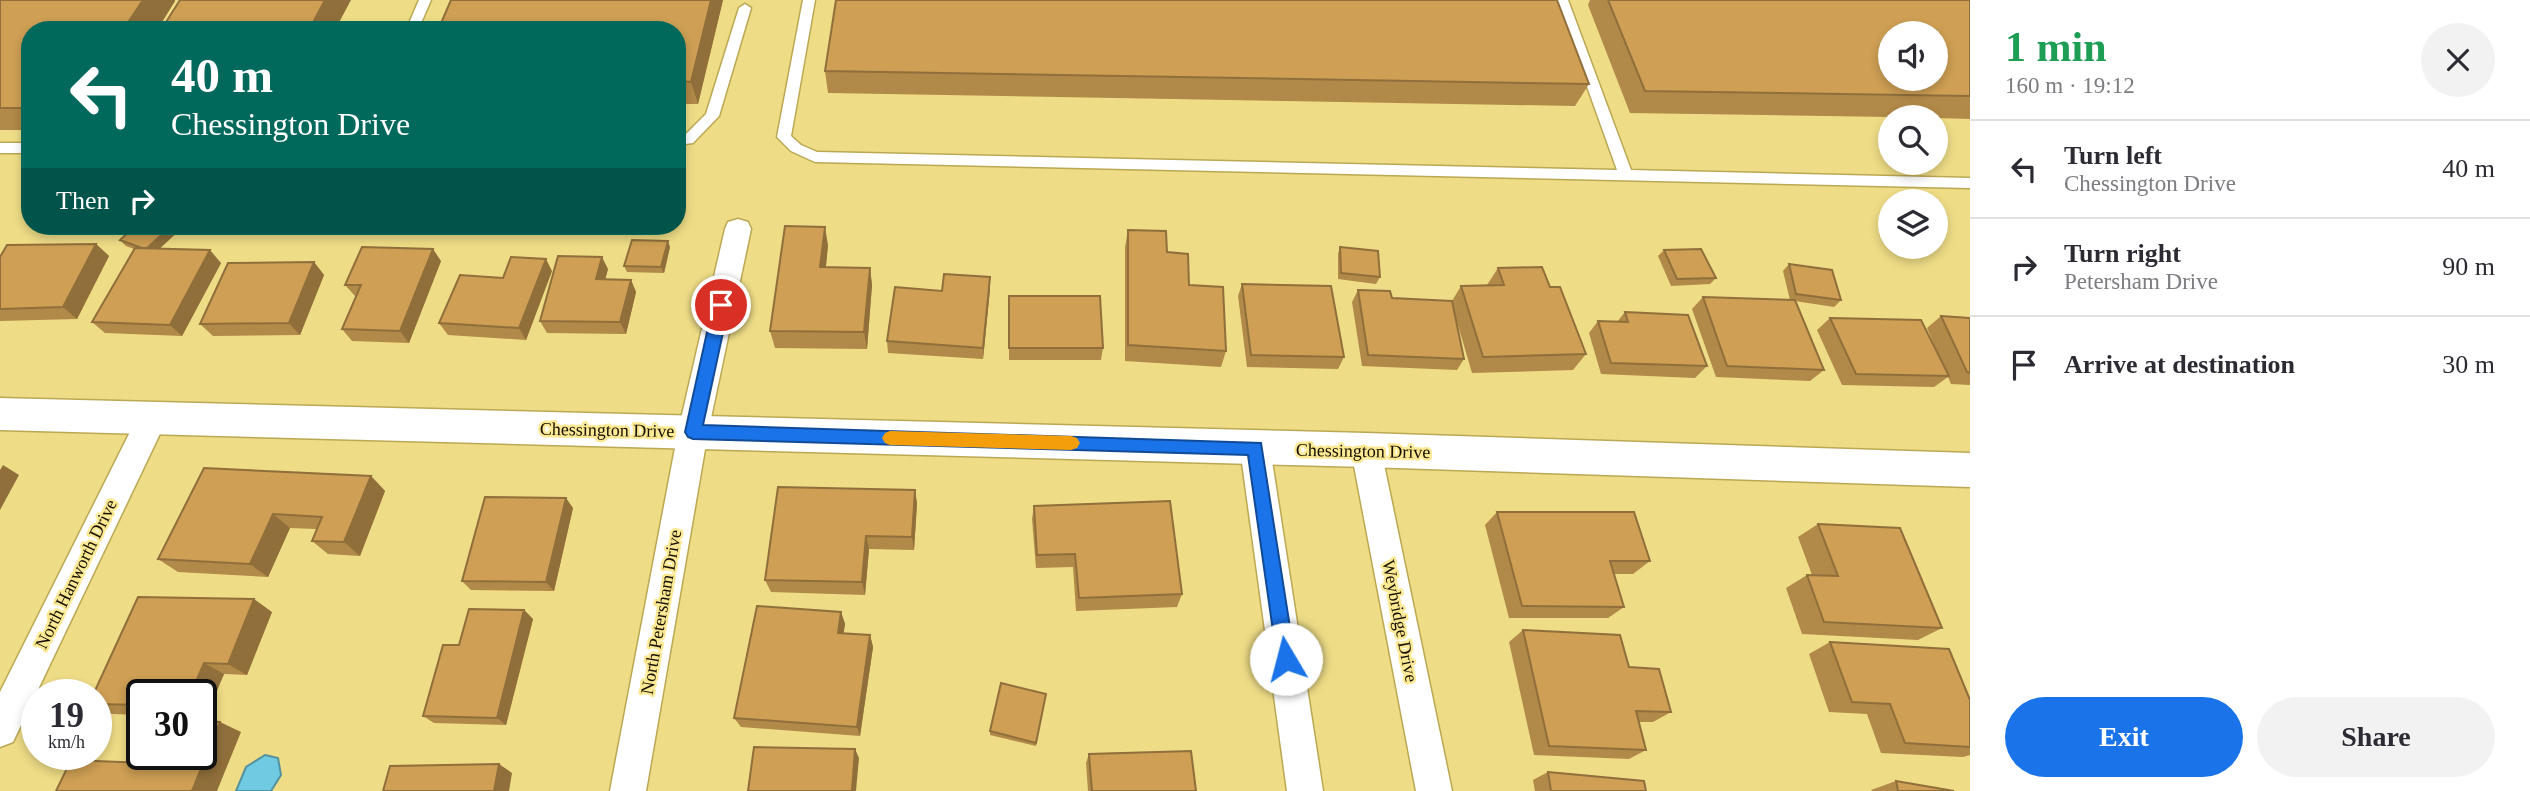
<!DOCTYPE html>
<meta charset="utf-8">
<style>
:root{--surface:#fff;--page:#f2f2f3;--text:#2b2b33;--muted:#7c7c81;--line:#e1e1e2;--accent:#1a73e8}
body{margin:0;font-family:"Times New Roman",serif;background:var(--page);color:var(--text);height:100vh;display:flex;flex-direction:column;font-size:26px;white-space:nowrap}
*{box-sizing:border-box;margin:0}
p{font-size:23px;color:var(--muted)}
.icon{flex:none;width:38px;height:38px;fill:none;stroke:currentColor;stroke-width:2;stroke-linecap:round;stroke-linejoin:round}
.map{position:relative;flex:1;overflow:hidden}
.panel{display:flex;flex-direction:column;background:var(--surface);width:560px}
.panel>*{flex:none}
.guide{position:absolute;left:21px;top:21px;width:665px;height:214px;border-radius:28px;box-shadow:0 4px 10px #0003;background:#00695c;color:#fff;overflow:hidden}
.buttons{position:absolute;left:1878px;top:21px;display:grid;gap:14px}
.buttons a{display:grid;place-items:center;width:70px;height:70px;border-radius:50%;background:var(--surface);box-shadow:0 4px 10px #0003;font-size:35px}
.speed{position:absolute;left:21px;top:679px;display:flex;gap:14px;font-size:35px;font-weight:700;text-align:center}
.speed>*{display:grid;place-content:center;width:91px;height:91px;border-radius:50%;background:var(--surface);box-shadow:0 4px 10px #0003;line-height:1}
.speed small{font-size:18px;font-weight:400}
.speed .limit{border:4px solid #111;border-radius:10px;background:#fff;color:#111}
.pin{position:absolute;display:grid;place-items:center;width:60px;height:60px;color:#fff;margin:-30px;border:4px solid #fff;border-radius:50%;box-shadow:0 2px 7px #0007}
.me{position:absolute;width:77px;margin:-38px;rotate:352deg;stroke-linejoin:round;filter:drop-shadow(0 0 5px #0008)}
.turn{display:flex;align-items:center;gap:24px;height:147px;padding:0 35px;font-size:32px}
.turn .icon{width:91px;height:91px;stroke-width:2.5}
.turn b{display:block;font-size:49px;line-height:60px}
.then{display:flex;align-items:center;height:66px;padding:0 35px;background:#0003;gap:14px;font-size:26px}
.round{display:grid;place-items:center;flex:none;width:74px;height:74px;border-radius:37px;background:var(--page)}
.headline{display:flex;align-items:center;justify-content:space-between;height:119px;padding:0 35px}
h1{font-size:42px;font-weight:700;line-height:52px;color:#1e9e55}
.action{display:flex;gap:14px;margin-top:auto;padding:14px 35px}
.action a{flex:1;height:80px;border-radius:42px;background:var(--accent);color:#fff;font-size:28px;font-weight:700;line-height:80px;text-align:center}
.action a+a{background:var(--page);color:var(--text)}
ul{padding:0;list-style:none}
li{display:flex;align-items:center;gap:21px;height:98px;padding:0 35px;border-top:2px solid var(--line)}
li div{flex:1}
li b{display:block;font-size:26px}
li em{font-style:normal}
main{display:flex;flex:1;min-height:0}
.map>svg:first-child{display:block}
.water{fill:#6fcae2;stroke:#54929e;stroke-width:2}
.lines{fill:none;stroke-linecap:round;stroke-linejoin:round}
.service-casing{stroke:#bba853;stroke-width:3}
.minor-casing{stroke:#bba853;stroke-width:3}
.tertiary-casing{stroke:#bba853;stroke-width:3}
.service{fill:#fff;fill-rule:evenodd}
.minor{fill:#fff;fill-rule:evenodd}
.tertiary{fill:#fff;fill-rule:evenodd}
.wall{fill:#b18948}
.shaded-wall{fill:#906f3b}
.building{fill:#ce9f54;stroke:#906f3b;stroke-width:2;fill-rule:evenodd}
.route{fill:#1a73e8;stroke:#114b97;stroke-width:2}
.slow{fill:#f59e0b}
.labels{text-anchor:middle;stroke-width:5;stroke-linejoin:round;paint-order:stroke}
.street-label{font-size:18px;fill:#150f00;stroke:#fce993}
</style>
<main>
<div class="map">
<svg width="1970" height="791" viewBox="0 0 1970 791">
<rect width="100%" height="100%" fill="#eedc86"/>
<path class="water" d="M265,755l13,3 3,17 -10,16h-35l10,-24z"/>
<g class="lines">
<defs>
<path id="service" d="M419,0h12l-13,30h-12z
M803,0h12l-24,136 10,9 16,7 800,18 -61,-170h12l63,170 339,8v10l-1155,-26 -24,-11 -14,-14z
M745,4l6,4 -32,108 -26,27 -16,2v-10h8l21,-21 33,-106z
M0,143h30v10h-30z"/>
<path id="minor" d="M738,219l10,3 3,7 -43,203 -62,359h-36l68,-359 47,-203 3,-7z
M152,406l11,4 4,9 -154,323 -13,5v-55l141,-282z
M1255,435l11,4 4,9 53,343h-36l-47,-343 4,-9z
M1366,437l11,4 4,9 71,341h-36l-65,-341 4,-9z"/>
<path id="tertiary" d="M0,398l1366,35 604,20v34l-604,-20 -1366,-37z"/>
</defs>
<use href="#service" class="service-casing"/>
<use href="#minor" class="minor-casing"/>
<use href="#tertiary" class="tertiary-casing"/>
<use href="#service" class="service"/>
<use href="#minor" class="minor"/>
<use href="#tertiary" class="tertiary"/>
</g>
<path class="wall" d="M0,0l175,1 -18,29h-127v100h-30z
M723,0l-25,104h-21v-74z
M1590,0h380v119l-34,-1v-1h-46l-260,-4 -42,-108z
M825,71l764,13 -14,22 -747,-13z
M1128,230l39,22 59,99 -5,16 -96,-6v-114z
M120,240l101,23 -39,73 -77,-3 -13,-11 42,-73 -8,-3z
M96,244l13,12 -32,63 -77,2v-64z
M828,245l-2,22 44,1 2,17 -5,64 -92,-1 -5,-17z
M670,247l-6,26 -37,-1 -3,-6z
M1340,247l40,30 -4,7 -38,-5v-25z
M1664,250l52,28 -6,6 -39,2 -13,-30z
M441,261l-32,82 -57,-2 -10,-12 14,-32 -11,-12z
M314,262l10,13 -24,60 -87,1 -13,-12z
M1789,264l52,36 -7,7 -39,-6 29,69 -14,11 -94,-4 -24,-68 11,-12 87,3 -7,-29z
M1498,268l52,19 36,67 -13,16 -101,3 -15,-51 7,37 -7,11 -95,-4 -10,-64 6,-12 34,8 60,3 9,-15 26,-1z
M608,269l-3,10 26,1 5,12 -10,42 -79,-1 -7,-12z
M552,271l-26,69 -78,-5 -9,-12 64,-45z
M1242,284l102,73 -6,12 -91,-2 -9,-71z
M990,289l-7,70 -95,-6 -1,-12z
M1009,296l94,52 -2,12h-92z
M1625,312l82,54 -12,12 -94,-4 -12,-41 9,-12 19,1z
M1941,316l29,2v67l-19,-1 -3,-7 -14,10 -92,-2 -25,-55 13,-12 109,38 -12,-28z
M371,476l14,15 -25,65 -32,-2 -16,-13 4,-12 -26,-1 -22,49 -90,-5 -20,-13z
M915,490l2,14 -3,46 -45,-1 -4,46 -94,-3 -6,-12z
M1034,506l148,88 -5,13 -101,4 -3,-44 -37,1 -4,-49z
M573,508l-19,83 -83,-1 -9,-9z
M1497,512l153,49 -17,13h-19l10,33 -16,11h-99l-24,-93z
M1818,524l124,104 -24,12 -116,-6 -16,-46 21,-13h5l-14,-38z
M524,610l9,9 -27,106 -72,-2 -11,-7 36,-71z
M272,612l-25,63 -23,-1 -18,42h-5v-21h-59v20l-30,-1 -16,-7v-12z
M841,612l4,12 -2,10 27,1 3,12 -13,89 -119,-9 -7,-9z
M1523,630l106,37 42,45 -18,10h-14l7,28 -17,9 -95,-4 -25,-113z
M1830,642l140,58v55l-7,2 -82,-4 -14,-39 -38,-2 -20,-58z
M1046,694l-10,52 -46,-11v-4z
M1089,754l107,37h-108l-2,-28z
M1548,772l98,19h-111l-2,-11z
M1896,781l58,10h-82l-1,-1z"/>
<path class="shaded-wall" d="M143,0h32v1l-18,29h-34z
M325,0h26l-16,30h-26z
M711,0h12l-25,104 -7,-22z
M171,226h13l-32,30 -6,-6z
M825,227l3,18 -4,39 -4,-17z
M668,241l2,6 -6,26 -3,-6z
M96,244l13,12 -32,63 -14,-12z
M433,249l8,12 -32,82 -9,-12z
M210,250l11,13 -39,73 -12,-11z
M602,257l6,12 -6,23 -6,-13z
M546,259l6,12 -26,69 -7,-12z
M314,262l10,13 -24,60 -11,-12z
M870,268l2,17 -5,64 -3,-17z
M990,277v12l-7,70v-11z
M631,280l5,12 -10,42 -6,-12z
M3,465l16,10 -19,35v-40z
M371,476l14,15 -25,65 -16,-14z
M915,490l2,14 -3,46 -2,-13z
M566,498l7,10 -19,83 -8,-9z
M273,514l17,14 -22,49 -18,-13z
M866,536l3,13 -4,46 -3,-13z
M254,599l18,13 -25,63 -19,-11z
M524,610l9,9 -27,106 -9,-7z
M841,612l4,12 -3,21 -4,-12z
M870,635l3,12 -13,89 -3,-9z
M204,663l20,11 -18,42 -5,-2v-19h-11z
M220,722l21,10 -24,59h-25z
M855,749l4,9 -3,33h-4z
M499,764l13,9 -3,18h-15z"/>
<path class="building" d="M0,0h143l-20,30h-93v78h-30z
M180,0h145l-16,30h-148z
M451,0h260l-20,82 -14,-1v-51h-239z
M836,0h721l32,84 -764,-13z
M1608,0h362v96l-325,-5zM1890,33h46v46h-46z
M135,226h36l-24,22h-5l-22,-8z
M785,226l40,1 -5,40 50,1 -6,64 -94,-1z
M1128,230l38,1 1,21 21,2 1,31 34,2 3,64 -98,-6z
M632,240l36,1 -7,26 -37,-1z
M96,244l-33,63 -63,2v-52l7,-12z
M362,247l71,2 -33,82 -58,-2 19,-44h-16z
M1340,247l38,4 2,26 -39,-4z
M135,248l75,2 -40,75 -78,-3z
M1701,249l15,29 -39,1 -13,-29z
M558,256l44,1 -6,22 35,1 -11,42 -80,-1z
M511,257l35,2 -27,69 -80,-5 21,-48 43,3z
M314,262l-25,61 -89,1 28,-61z
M1789,264l43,6 9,30 -45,-6z
M1542,267l8,20h10l26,67 -103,3 -22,-71 43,-1 -6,-17z
M944,274l46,3 -7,71 -96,-7 8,-54 47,4z
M1242,284l89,2 13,71 -93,-2z
M1358,290l32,1 2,7 60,3 12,58 -96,-4z
M1009,296h91l3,52h-94z
M1703,297l92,3 29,70 -97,-4z
M1625,312l63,3 19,51 -96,-3 -13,-42 30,1z
M1941,316l29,2v55l-3,-1z
M1830,318l91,2 28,56 -93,-2z
M204,468l167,8 -27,66 -32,-1 10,-24 -49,-3 -23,50 -92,-5z
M778,487l137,3 -3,47 -46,-1 -4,46 -97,-2z
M485,497l81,1 -20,84 -84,-1z
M1170,501l12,93 -103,4 -4,-44 -38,1 -3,-49z
M1497,512h137l16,49h-40l14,46 -102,-1z
M1818,524l82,4 42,100 -118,-6 -17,-47 31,1z
M138,597l116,2 -26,65 -24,-1 -14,32h-48v10l-46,-1v-9h-3z
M757,606l84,6 -3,21 32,2 -13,92 -123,-9z
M469,609l55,1 -27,108 -74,-2 20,-71h16z
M1523,630l97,5 9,32 30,2 12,43 -35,-1 10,39 -97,-4z
M1830,642l119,7 21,51v47l-65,-4 -15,-39 -38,-2z
M1001,683l45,11 -10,49 -46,-12z
M201,721l19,1 -28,69h-136l15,-31 75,3 4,-9h51z
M754,747l101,2 -3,42h-104z
M1191,751l5,40h-104l-3,-37z
M499,764l-5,27h-111l7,-25z
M1548,772l96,9 2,10h-95z
M1896,781l58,10h-56z"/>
<path class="route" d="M721,299l8,6 -26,120 558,18 34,216 -3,7 -6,2 -7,-2 -2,-7 -29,-204 -555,-16 -5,-2 -3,-5 28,-127z"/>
<path class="slow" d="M890,431l181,5 6,2 3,5 -3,5 -6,2 -181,-5 -5,-2 -3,-5 3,-5z"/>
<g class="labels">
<g class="street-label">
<text transform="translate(607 430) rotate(1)" y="6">Chessington Drive</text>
<text transform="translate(1363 451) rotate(1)" y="6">Chessington Drive</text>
<text transform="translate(76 574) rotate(-64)" y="6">North Hanworth Drive</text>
<text transform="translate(661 612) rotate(-80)" y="6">North Petersham Drive</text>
<text transform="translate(1400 621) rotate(79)" y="6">Weybridge Drive</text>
</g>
</g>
</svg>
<div class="buttons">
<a><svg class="icon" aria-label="sound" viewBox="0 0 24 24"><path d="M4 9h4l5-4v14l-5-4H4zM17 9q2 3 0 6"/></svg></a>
<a><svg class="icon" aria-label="search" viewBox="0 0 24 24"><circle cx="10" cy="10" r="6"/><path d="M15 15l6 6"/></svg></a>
<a><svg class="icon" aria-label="layers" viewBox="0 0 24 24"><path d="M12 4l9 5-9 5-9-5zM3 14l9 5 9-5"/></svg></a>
</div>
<div class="speed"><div>19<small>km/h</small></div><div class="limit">30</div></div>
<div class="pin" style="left:721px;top:305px;background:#d93025"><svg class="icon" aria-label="arrive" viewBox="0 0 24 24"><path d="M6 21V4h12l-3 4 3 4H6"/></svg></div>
<svg class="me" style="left:1286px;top:659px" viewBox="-20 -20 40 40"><circle r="19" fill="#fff"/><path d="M0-13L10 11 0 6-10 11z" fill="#1a73e8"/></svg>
<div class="guide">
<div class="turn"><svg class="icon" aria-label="left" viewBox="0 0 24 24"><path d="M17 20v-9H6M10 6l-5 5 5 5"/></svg><div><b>40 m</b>Chessington Drive</div></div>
<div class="then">Then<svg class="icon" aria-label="right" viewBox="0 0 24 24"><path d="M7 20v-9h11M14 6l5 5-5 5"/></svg></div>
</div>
</div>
<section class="panel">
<div class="headline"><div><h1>1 min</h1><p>160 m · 19:12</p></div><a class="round"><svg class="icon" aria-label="close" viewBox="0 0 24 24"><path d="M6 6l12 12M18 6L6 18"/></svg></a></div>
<ul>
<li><svg class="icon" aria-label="left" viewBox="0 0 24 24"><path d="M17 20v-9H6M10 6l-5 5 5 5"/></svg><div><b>Turn left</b><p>Chessington Drive</p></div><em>40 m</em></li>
<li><svg class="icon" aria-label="right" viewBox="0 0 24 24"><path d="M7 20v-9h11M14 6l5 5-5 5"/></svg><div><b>Turn right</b><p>Petersham Drive</p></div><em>90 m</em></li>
<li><svg class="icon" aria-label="arrive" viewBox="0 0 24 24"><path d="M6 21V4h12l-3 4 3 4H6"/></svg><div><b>Arrive at destination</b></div><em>30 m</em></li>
</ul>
<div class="action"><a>Exit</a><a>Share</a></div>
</section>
</main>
